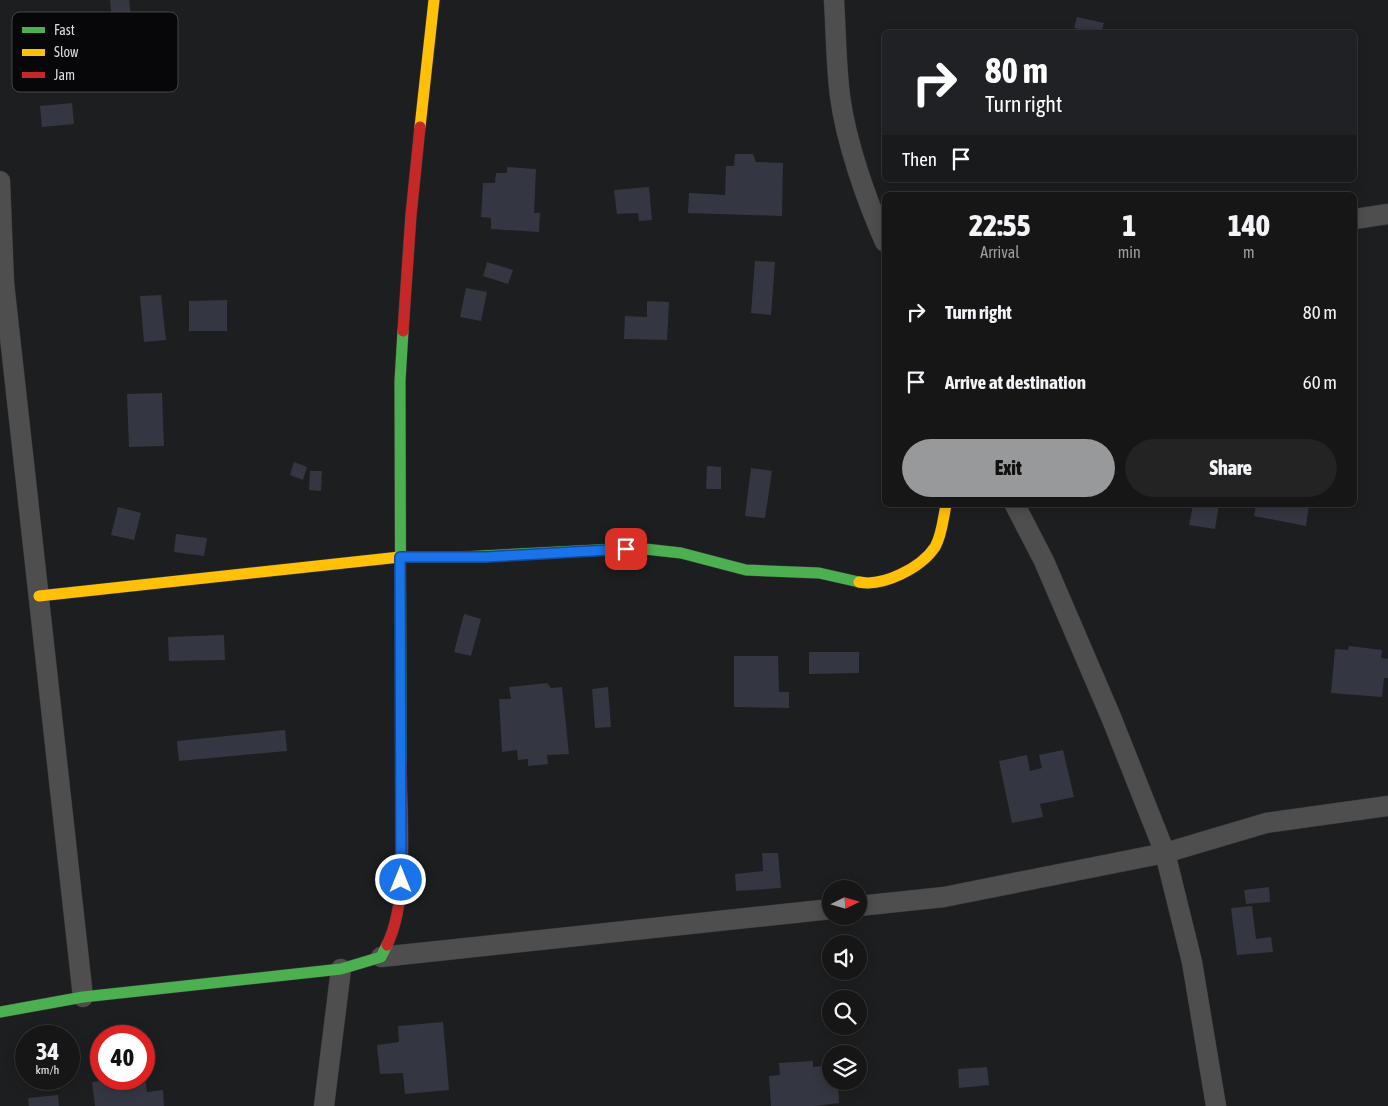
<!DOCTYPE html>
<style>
:root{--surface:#161617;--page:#232324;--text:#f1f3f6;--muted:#9e9fa1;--line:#353536;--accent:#98999a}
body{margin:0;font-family:"Asap Condensed",sans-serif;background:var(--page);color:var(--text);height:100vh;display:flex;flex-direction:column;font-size:19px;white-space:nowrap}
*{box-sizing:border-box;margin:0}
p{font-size:16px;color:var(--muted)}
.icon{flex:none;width:28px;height:28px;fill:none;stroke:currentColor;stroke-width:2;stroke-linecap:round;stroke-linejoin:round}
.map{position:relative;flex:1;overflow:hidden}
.drawer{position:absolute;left:882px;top:192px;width:475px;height:315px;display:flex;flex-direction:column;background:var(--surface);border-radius:8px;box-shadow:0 2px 12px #0003,0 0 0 1px var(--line)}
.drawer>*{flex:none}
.banner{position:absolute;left:882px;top:30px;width:475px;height:152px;border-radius:8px;box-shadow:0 2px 12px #0003,0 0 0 1px var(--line);background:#202124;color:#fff;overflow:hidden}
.needle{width:32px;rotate:85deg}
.controls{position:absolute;left:822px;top:880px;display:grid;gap:10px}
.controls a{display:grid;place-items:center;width:45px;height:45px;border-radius:50%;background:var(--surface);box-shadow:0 2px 12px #0003,0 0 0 1px var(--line);font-size:25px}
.speed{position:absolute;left:15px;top:1025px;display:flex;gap:10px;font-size:25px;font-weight:700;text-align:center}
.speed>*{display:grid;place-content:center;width:65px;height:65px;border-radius:50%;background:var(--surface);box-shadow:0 2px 12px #0003,0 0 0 1px var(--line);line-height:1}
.speed small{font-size:12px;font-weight:400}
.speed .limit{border:8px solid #d22;background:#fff;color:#111}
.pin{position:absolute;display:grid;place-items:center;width:42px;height:42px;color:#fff;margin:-21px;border-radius:10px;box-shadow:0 2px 8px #0006}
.me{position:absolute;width:55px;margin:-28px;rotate:0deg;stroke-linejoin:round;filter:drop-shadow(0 0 4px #0008)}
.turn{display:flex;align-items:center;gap:18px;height:105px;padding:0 20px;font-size:22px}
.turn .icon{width:65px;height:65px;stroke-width:2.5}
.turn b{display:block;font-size:35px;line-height:42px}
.then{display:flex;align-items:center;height:48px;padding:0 20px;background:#0003;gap:10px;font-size:19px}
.eta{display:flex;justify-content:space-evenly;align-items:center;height:85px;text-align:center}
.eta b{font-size:30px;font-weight:800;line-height:35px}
.button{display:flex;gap:10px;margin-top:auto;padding:10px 20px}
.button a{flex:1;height:58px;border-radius:30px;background:var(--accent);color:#111;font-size:20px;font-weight:800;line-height:58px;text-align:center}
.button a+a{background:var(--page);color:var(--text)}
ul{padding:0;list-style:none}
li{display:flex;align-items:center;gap:15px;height:70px;padding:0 20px}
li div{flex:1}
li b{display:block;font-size:19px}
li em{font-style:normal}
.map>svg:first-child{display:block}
.building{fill:#343741}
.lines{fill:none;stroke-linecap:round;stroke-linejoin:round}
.street-casing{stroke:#37383a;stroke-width:21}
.fast-casing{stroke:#37383a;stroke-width:12}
.slow-casing{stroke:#37383a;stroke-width:12}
.jam-casing{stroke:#37383a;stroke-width:12}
.street{stroke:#4e4e4f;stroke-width:20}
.fast{stroke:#4caf50;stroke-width:11}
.slow{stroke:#ffc107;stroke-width:11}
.jam{stroke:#c62828;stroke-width:11}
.route-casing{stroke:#114b97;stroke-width:12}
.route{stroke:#1a73e8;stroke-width:9}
.key{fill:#070709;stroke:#464749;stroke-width:1}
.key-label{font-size:14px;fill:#dadbdd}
</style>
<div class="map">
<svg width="1388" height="1106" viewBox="0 0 1388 1106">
<rect width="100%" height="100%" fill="#1d1e1f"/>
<path class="building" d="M110,0h19l2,19 -19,2z
M1077,17l27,6 -2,6 12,3h-20l-20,-4z
M72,103l2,21 -32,3 -2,-21z
M735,154h18l3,8 27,1 -1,53 -94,-3 1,-20 36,2 1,-29h8z
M507,167l29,2 -2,44h6l-1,19 -48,-3v-11l-10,-1 2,-34h12l1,-10h11z
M649,187l3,33 -13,1 -1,-8 -21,1 -3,-24z
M755,261l20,1 -4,53 -20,-2z
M487,262l26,8 -5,14 -25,-8z
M466,288l21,4 -6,29 -21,-4z
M161,295l5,45 -22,2 -4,-46z
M227,300v31h-38v-30z
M647,301l22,1 -2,38 -43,-1 1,-23 22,1z
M162,393l2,53 -35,1 -2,-53z
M294,462l13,5 -4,13 -13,-5z
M707,466l14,1v22h-15z
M751,468l21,3 -7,47 -20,-2z
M310,471h12l-1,20 -12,-1z
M1193,505h26l-4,24 -26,-4z
M1256,505h53l-3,21 -52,-10z
M118,507l23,6 -7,27 -23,-5z
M176,534l31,4 -3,18 -30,-4z
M464,614l17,5 -10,37 -17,-4z
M224,635l1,25 -56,1 -1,-24z
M1349,646l33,4 -1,8 7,1v19h-4l-2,19 -51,-4 4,-44 13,1z
M809,652h50v21l-50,1z
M734,656h44l1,36h10v16l-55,-1z
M547,683l4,5 11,-1 7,67 -22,1 1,9 -20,2v-7l-10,1 -1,-10 -15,2 -3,-53h12l-2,-12z
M608,687l3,40 -16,1 -3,-39z
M285,730l2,21 -108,10 -2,-20z
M1063,750l11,47 -34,7 3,13 -31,6 -13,-62 28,-6 3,16 12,-3 -3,-13z
M762,853h16l3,35 -45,3 -1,-17 28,-3z
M1269,887l1,15 -24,2 -2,-14z
M1252,906l4,33 15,-2 2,15 -36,3 -6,-47z
M443,1022l6,68 -44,4 -2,-21 -23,1 -3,-29 22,-3 -1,-16z
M813,1061v6l18,-2v16h7l1,22 -24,3h-44l-2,-30 11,-1 -1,-12z
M987,1067l2,18 -30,3 -1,-19z
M118,1079h27l2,13 16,-2 1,16h-69l-3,-24z
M58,1095l1,11h-30l-1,-8z"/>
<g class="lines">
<defs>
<path id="street" d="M834,0c2,32 2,64 6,96 6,46 26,103 45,146
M0,181l4,102 79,714
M1355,219l33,-5
M1015,505l29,56 67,156 54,136 27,109 24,144
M859,906l85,-9 221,-44 101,-30 122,-17
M381,957l450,-48
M324,1106l17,-137"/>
<path id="fast" d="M462,557l174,-9 45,5 65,17 73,3 40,9
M401,762l-1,-381 3,-50
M0,1012l83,-15 258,-28 40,-12 6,-12"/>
<path id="slow" d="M420,127l14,-127
M859,582c24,5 62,-14 76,-35 7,-12 8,-28 11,-42
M39,596l361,-39h62"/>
<path id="jam" d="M403,331l8,-116 9,-88
M387,945c23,-47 14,-130 14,-183"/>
</defs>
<use href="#street" class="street-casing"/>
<use href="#fast" class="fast-casing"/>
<use href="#slow" class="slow-casing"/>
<use href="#jam" class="jam-casing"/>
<use href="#street" class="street"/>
<use href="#fast" class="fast"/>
<use href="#slow" class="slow"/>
<use href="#jam" class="jam"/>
</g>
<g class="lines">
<defs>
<path id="route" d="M401,880l-1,-323h86l140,-8"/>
</defs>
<use href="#route" class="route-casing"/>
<use href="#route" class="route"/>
</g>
<rect x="12" y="12" width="166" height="80" rx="8" class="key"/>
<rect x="22" y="27" width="23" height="6" fill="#4caf50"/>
<rect x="22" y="49" width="23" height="7" fill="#ffc107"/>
<rect x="22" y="72" width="23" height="6" fill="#c62828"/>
<g class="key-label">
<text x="54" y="35">Fast</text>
<text x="54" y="57">Slow</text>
<text x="54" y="80">Jam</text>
</g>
</svg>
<div class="controls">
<a><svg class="needle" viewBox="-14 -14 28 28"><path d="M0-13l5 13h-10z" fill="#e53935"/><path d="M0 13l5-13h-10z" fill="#9e9fa1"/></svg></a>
<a><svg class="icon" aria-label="sound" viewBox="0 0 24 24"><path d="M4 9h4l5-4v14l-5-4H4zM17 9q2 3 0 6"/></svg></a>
<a><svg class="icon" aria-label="search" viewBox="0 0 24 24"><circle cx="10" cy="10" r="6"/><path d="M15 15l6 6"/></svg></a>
<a><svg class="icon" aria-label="layers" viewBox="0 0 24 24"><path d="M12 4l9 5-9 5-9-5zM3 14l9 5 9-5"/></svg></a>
</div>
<div class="speed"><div>34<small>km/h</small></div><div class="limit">40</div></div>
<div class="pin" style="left:626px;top:549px;background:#d93025"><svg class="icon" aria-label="arrive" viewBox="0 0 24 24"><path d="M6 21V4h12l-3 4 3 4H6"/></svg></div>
<svg class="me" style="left:401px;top:880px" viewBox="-20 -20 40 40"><circle r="17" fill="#1a73e8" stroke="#fff" stroke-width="3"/><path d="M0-11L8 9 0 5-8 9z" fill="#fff"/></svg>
<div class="banner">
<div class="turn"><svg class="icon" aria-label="right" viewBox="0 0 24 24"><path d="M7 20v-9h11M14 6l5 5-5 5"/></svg><div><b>80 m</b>Turn right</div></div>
<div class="then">Then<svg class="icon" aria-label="arrive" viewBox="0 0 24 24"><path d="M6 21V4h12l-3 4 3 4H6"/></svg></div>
</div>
<section class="drawer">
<div class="eta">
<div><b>22:55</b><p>Arrival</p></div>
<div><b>1</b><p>min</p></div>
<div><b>140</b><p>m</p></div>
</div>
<ul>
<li><svg class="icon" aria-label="right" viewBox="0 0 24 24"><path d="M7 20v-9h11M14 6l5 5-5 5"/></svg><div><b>Turn right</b></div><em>80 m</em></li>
<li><svg class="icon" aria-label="arrive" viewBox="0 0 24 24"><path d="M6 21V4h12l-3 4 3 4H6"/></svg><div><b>Arrive at destination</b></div><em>60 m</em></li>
</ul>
<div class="button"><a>Exit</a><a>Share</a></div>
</section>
</div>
